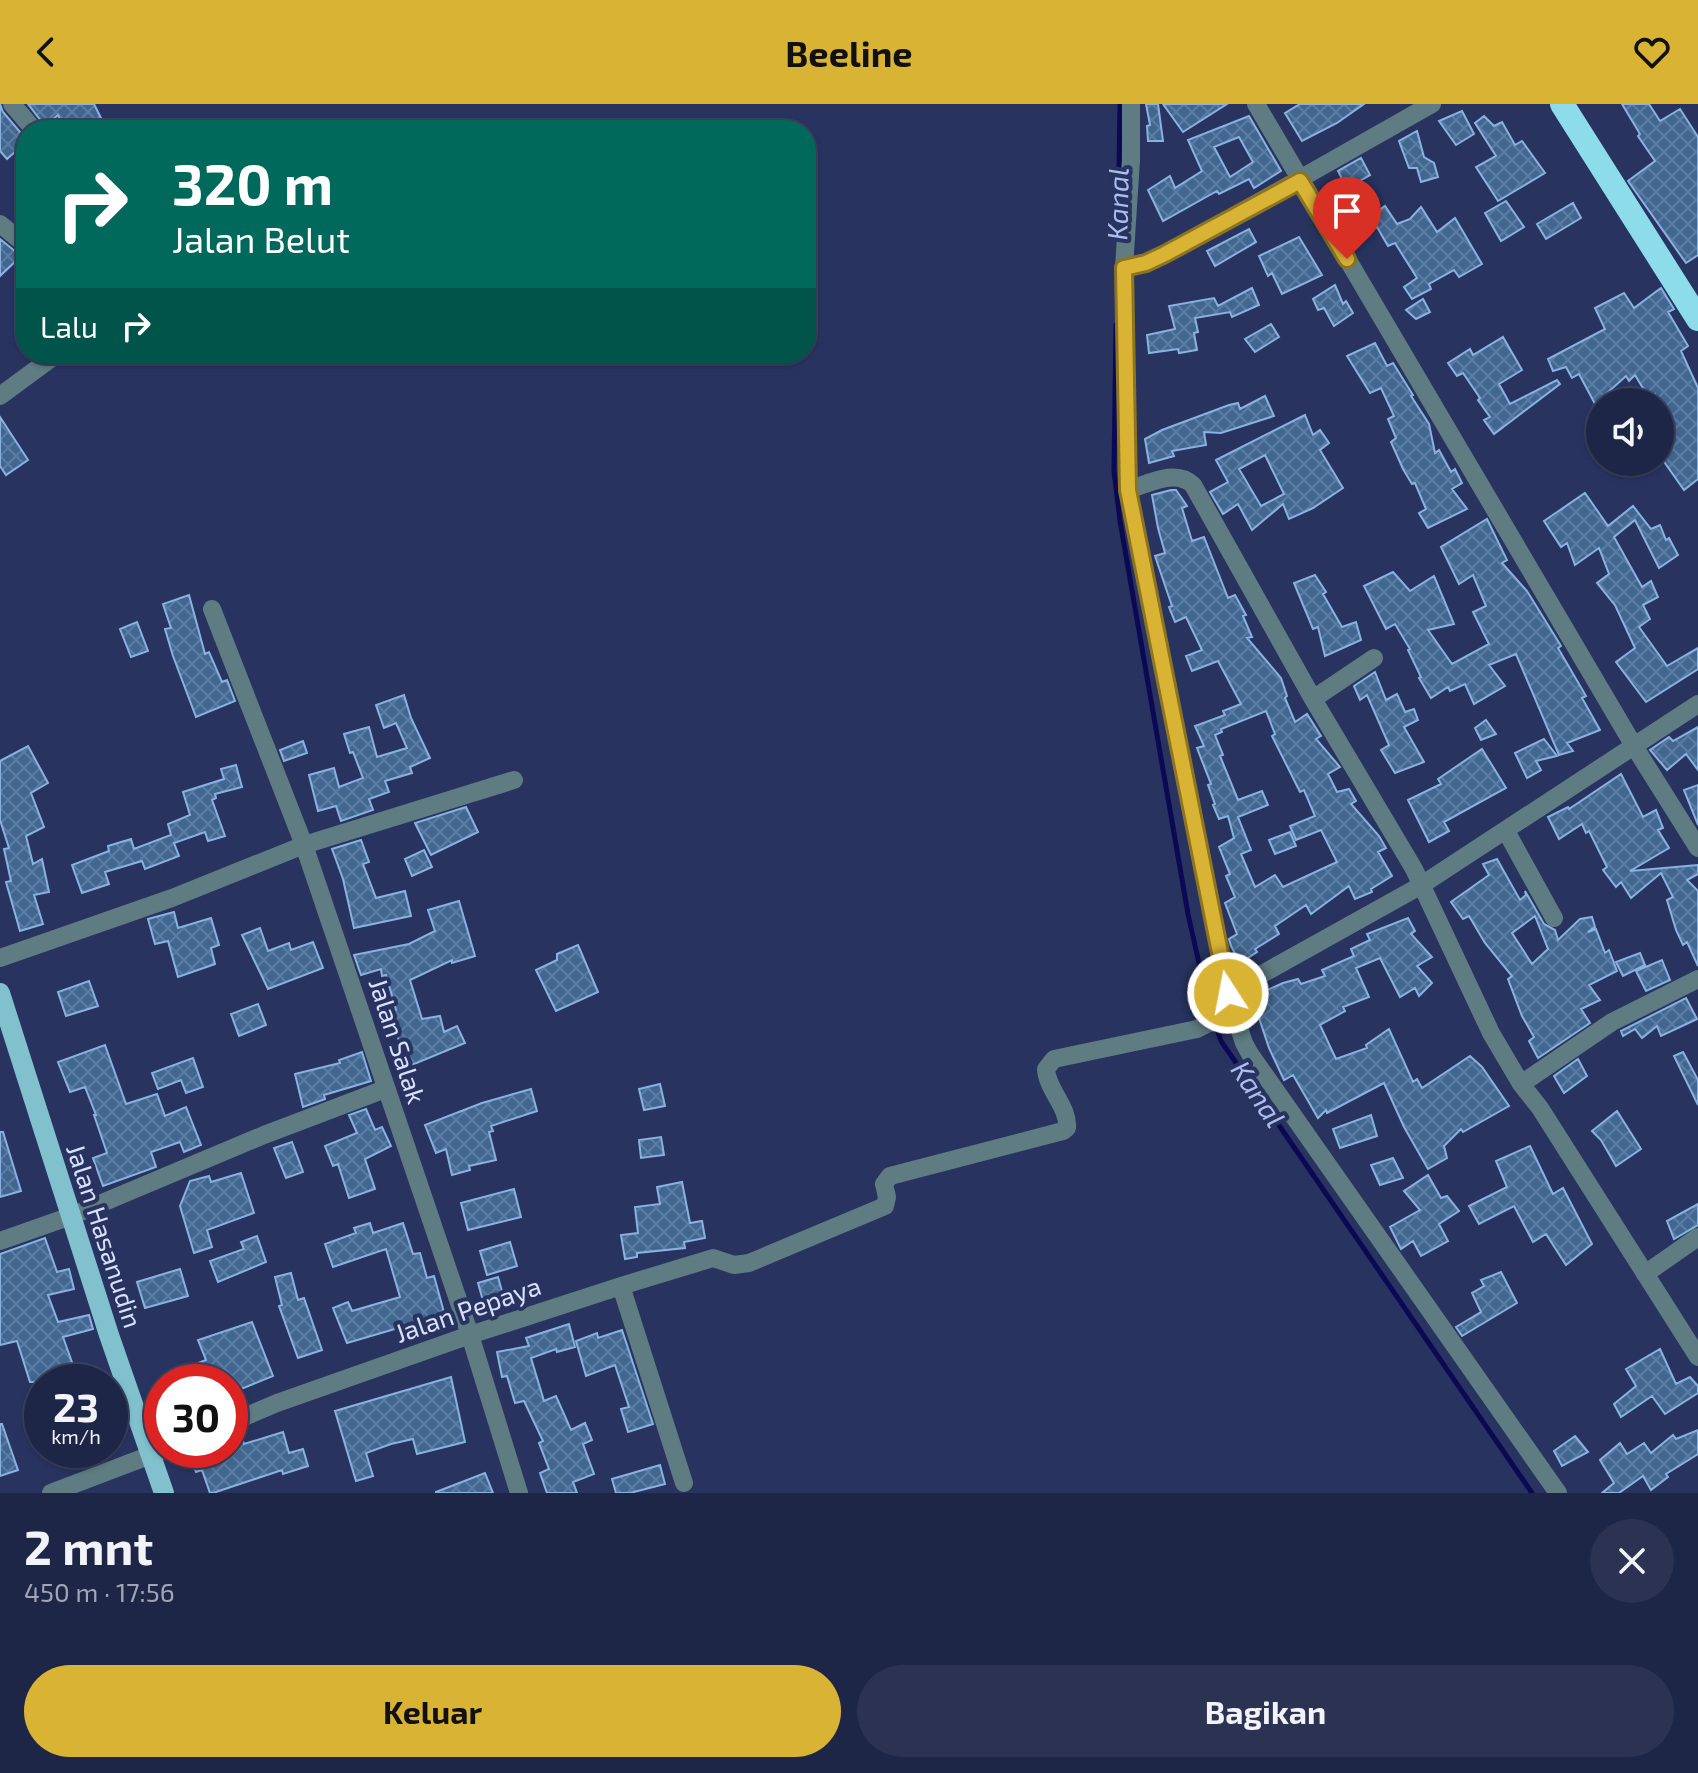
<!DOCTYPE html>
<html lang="id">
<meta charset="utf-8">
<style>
:root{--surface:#1e2648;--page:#2b3252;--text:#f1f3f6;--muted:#a1a5b4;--line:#3c4360;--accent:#d9b334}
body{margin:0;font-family:"Exo 2",sans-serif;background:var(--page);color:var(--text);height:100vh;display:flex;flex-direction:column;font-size:30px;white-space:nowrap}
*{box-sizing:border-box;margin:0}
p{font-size:26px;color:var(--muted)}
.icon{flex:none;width:44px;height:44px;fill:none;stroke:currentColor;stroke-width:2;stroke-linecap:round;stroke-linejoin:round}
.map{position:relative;height:1389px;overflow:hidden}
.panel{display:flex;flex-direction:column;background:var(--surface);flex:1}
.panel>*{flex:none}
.guide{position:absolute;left:16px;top:16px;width:800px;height:244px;border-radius:32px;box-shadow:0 2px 6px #0004,0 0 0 2px var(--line);background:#00695c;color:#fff;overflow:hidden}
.fabs{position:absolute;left:1586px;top:284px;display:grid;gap:16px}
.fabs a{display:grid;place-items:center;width:88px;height:88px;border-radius:50%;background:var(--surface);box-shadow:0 2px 6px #0004,0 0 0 2px var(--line);font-size:40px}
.speed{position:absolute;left:24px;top:1260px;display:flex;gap:16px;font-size:40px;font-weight:700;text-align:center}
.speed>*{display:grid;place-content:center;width:104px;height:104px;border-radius:50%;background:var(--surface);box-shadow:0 2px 6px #0004,0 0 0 2px var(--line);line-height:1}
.speed small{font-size:20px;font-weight:400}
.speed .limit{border:12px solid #d22;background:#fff;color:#111}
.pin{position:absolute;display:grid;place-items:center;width:68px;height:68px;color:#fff;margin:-82px -34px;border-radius:50% 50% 50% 0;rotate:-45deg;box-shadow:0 0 8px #0007}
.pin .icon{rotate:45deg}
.me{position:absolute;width:88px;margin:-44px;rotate:349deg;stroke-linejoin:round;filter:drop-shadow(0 0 6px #0008)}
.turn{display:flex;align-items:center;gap:28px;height:168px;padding:0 24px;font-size:36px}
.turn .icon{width:104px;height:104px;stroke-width:2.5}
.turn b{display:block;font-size:56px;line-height:68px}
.then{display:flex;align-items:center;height:76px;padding:0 24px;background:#0003;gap:16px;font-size:30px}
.round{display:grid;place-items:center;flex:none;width:84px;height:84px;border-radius:42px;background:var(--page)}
.summary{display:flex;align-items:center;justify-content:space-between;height:136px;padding:0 24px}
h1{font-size:48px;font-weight:700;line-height:60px}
.action{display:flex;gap:16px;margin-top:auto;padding:16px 24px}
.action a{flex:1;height:92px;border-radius:48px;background:var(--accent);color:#111;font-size:32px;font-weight:700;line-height:92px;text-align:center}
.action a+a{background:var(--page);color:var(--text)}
header{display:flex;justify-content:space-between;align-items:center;height:104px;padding:0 24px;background:var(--accent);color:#111;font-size:36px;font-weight:700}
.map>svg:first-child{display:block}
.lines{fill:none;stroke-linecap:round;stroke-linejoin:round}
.stream{stroke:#0c0954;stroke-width:5}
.building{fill:url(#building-cross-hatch);stroke:#89b2e0;stroke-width:2;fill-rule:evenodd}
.minor{stroke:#5e7c82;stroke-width:18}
.major{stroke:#80c1cd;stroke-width:20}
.highway{stroke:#8ddceb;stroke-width:24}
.route-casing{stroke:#8d7422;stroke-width:20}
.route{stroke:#d9b334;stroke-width:14}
.labels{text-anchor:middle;stroke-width:8;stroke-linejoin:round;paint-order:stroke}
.street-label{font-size:26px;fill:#d8e1fe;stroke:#283360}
.water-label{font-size:28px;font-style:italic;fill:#adbdf0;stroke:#283360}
</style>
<header><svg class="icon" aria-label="back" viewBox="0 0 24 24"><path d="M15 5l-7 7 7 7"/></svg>Beeline<svg class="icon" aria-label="heart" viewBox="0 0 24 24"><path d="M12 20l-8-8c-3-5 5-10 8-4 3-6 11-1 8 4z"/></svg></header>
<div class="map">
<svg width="1698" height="1389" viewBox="0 0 1698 1389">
<defs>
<pattern id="building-cross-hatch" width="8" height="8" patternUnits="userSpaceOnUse" patternTransform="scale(2)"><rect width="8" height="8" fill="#416791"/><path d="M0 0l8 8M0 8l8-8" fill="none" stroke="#5c7ca2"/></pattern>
</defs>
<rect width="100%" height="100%" fill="#283360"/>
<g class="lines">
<path class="stream" d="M1118,127l2,-127
M1116,221l-2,146 6,50 68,393 19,85 14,42 311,452"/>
</g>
<path class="building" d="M0,0l3,8 23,27v3l-19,17 -7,-8z
M28,0h66l13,26h-42l-7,-15 -13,11z
M1146,0h12l5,37h-15l-1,-15 3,-1z
M1163,0h64l-44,28z
M1300,0h64l-27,19 -35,18 -17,-28z
M1622,0h27l11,17 20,-12 18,28v118l-12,8 -58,-82 27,-20 -17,-25 2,-2z
M1462,7l12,23 -18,11 -17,-24z
M1249,12l32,55 -27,17 -5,-9 -30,15 -2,-3 -54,30 -15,-31 22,-14 5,12 27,-17 -14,-31zM1239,33l14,25 -23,15 -16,-30z
M1484,12l10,10 8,-4 13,23 7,-4 23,32 -47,28 -22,-34 20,-11 -21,-33z
M1417,27l7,26 10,6 4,14 -17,5 -4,-14h-8l-10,-27z
M1361,54l9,17 -12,7 13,28 5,-4 3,4 6,-4 12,18 13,-5 11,-12 16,25 18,-14 27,46 -23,13 -5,-7 -25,14 2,5 -19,10 -8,-12 13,-9 -22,-35 -7,3 -11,-19 -14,7 -9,-21 -3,1 -8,-12 8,-5 -13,-26z
M1506,97l18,26 -23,14 -16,-28z
M1573,99l8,15 -35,21 -9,-15z
M1249,125l7,13 -41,24 -8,-15z
M1299,133l23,38 -40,19 -10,-21 -4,3 -9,-20z
M0,135l21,17 -21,20z
M1335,181l8,19 3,-3 7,12 -19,13 -10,-18 -6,2 -5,-11z
M1252,184l7,17 -27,12 -2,-5 -35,6 3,14 -4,1 3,17 -18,3 -1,-4 -29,4 -2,-18 28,-6 -6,-23 45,-8 4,8z
M1661,184l13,21 -6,3 20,34 -7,5 17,37v91l-14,11 -24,-34v-54h-5v-8l-8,1 -12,-20 -6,6 -3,-5 -31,28 -16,-30 -7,4 -6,-11 -13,4 -5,-12 57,-30 -10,-21 29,-15 10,15z
M1423,195l7,13 -14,7 -10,-9z
M1271,220l8,13 -24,15 -10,-13z
M1503,233l19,33 -23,14 11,20 47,-24 3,4 -66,50 -10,-14 6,-3 -12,-17 2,-2 -17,-25 -6,3 -9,-13 22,-14 3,6z
M1375,239l12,23 6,-3 20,32 -2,1 18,28 6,29 4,-3 12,22 4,-3 7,14 -10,6 15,20 -39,19 -9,-15 7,-4 -11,-26 -3,1 -9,-15 -12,-27 5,-4 -8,-19 6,-3 -13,-28 -11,5 -23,-37z
M1265,292l9,20 -53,17 -17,-1 2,13 -34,6 2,5 -25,7 -4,-24 17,-9 67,-25 9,-2 2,6z
M1305,311l8,20 7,-5 9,13 -9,7 23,38 -30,20 -24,11 -6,-15 -31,26 -14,-26 -15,10 -13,-22 18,-10 -12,-22zM1265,351l19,39 -23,12 -22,-37z
M0,313l28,43 -22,15 -6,-9z
M1171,386h5l11,16 -5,2 10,33 12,-4 24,61 7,-3 11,20 -3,1 9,21 -5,1 34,40 6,18 -2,2 10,24 12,-8 14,22 -5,3 24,28 -12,7 9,18 12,-3 7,12 -5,3 28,32 7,12 -8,4 14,24 -21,13 1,3 -17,7 -6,-13 -38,28 -5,-9 -31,21 4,8 -24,15 2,3 -17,11 -9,-17 -2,-7 8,-5 -12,-31 10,-6 -9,-21 4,-2 -11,-27 15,-9 -6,-22 -9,3 -6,-14 2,-1 -7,-19 3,-1 -14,-36 7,-2 -9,-20 30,-11 -2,-4 18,-7 -23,-43 -26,10 -6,-15 16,-6 -16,-33 -11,5 -6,-15 3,-1 -17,-50 10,-3 -7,-25 -6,-33zM1266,607l9,23 -3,2 28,56 4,-2 11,26 -25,10 6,14 25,-10 16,32 -54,25 -8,-12 -20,12 -14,-33 10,-4 -13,-33 30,-12 -6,-14 -24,9 -18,-44 3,-1 -8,-20 7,-3 -1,-3z
M1585,389l23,33 25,-20 18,23 9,-4 6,15 3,-2 9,17 -19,13 -24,-48 -21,17 28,50 9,-6 7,16 -15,8 7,14 -11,8 28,39 31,-18v21l-52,33 -30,-40 19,-14 -20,-43 -18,-22 12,-9 -10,-26 -24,17 -8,-22 -6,4 -17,-26z
M1487,415l20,41 -5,3 25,28 34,55 -3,2 28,48 -4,2 18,32 -33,13 6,8 -14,4 -43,-101 -27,11 16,21 -31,18 -9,-20 -15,7 -2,-4 -17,11 -12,-20 2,-1 -13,-27 2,-1 -15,-25 -9,5 -22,-43 29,-14 17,19 24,-15 20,48 -26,6 24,34 37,-20 -16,-32 13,-6 -13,-31 -14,9 -18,-37z
M1315,471l11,17 -3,2 19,33 14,-5 5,18 -36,16 -7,-29 -5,2 -19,-46z
M189,491l16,59 4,-2 13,30 5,-2 8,21 -39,16 -23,-61 -8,-27 6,-1 -8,-24z
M137,518l11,29 -17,6 -11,-28z
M1375,568l11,28 11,-6 8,18 9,-3 4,11 -14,7 20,35 -29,11 -14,-23 8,-5 -22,-50 -7,5 -6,-14z
M404,591l7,23 19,40 -20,9 2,6 -27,8 4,11 -20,7 4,11 -32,11 -5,-15 -18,5 -9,-36 25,-7 5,19 24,-9 -10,-26 -3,1 -6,-19 25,-7 8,30 30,-9 -11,-25 -12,5 -8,-23z
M1486,616l10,14 -15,6 -6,-12z
M1698,623v43l-12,-16 -19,16 -17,-20 19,-13 4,4z
M1544,635l13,17 -21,5 5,9 -14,8 -12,-25z
M303,637l4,12 -23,8 -4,-11z
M28,642l20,37 -17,10 13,34 -18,9 7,28 9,-5 7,33 -15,3 9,29 -23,7 -14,-49 5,-1 -7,-32 5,-1 -9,-28v-59z
M1482,645l24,39 -62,34 5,9 -20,11 -21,-42 33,-16 -3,-5z
M236,661l6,22 -27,7 1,4 -4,2 13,36 -17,5 -3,-9 -31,11 5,13 -34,13 -3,-8 -37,11 4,12 -27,9 -10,-28 37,-14 -1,-5 23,-7 3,10 37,-14 -3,-11 22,-9 -7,-23 41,-13 -3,-10z
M1621,670l22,43 13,-7 7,18 -5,2 11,18 -39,23 68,-6v9l-11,6 11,11v75l-11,-24 -4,3 -7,-15 -9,-30 6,-3 -12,-24 -30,25 -10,-16 -5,5 -13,-17 4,-3 -18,-36 -3,2 -4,-9 -23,15 -11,-22 20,-10 1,2z
M1698,681v40l-14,-35z
M466,703l12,25 -47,23 -16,-32z
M1290,728l6,14 -21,8 -6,-14z
M361,736l8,22 -6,2 13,34 29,-7 6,25 -57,12 -11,-49 -11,-30z
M424,746l8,17 -20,9 -7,-17z
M1497,755l23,41 6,-5 -1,-4 19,33 11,6 3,10 22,-21 12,-2 3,10 -7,5 8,-3 9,24 4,-3 8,21 -28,14 11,15 -19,9 9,14 -52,35 -9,-17 5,-4 -12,-21 -14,-37 4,-3 -27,-33 -16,-27 -6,3 -12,-17 38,-27 -6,-11zM1535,812l13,33 -16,15 -20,-31z
M459,797l16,55 -23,7v-3l-42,20 12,39 18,-3 4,16 13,-6 8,17 -58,24 -12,-39 -4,1 -6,-15 11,-4 -10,-35 -4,1 -1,-7 -20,6 -7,-20 55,-11 26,-13 -7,-21z
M174,808l4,16 33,-10 8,27 -8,3 4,16 -37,13 -10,-36 -13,3 -7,-25z
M1408,814l7,13 -4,3 21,23 -15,9 15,17 -13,13 -4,-8 -15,9 -20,-39 -24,10 13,29 -26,10 2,4 -25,14 16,34 31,-11 -1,-3 23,-16 24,53 4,-3 5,9 48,-32 12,11 27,39 -46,26 -2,-3 -17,17 3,12 -19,11 -24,-42 -20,-44 -57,30 -1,-3 -8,8 -25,-43 -9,5 -15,-32 -17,-51 31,-14 15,-4 3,5 24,-8 -3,-6 32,-14 -3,-7 19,-9 -3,-6z
M260,824l8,23 21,-8 2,7 22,-8 10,26 -55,21 -26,-54z
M578,841l20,47 -42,19 -20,-41 21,-10v-6z
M1640,849l5,12 -22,11 -7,-14z
M1662,856l8,20 -24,11 -10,-20z
M89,877l9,25 -32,10 -8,-24z
M1686,894l11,21 -36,17 -4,-10 -15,12 -7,-9 -12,7 -2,-5z
M258,900l8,21 -27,11 -8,-22z
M105,941l21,59 31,-10 8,22 21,-9 15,38 -17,7 -4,-10 -29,10 5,15 -53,19 -10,-28 14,-5 -13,-38h2l-11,-28 -15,5 -12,-30z
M362,948l9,29 -47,14 1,4 -22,8 -8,-33 45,-11 -1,-3z
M1683,948l15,28v25l-24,-49z
M193,954l10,29 -17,6 -5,-13 -23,9 -6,-16z
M1578,955l9,17 -23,17 -10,-17z
M660,980l5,22 -21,4 -5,-21z
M531,985l6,22 -46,15 2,5 -4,1 7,28 -27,6 1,4 -18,5 -6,-26 -10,4 -11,-28 57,-22z
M366,1005l9,21 7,-3 9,19 -26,13 10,30 -26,9 -11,-34 -5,2 -8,-20 32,-13 -8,-18z
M1617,1007l24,38 -25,17 -15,-26 -9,-9z
M1371,1011l6,21 -37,12 -7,-19z
M0,1028h3l18,59 -21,6z
M661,1033l3,18 -23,3 -2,-18z
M292,1038l11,30 -17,6 -12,-30z
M1530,1042l23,48 10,-6 29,56 -26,21 -20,-31 -13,8 -19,-36 -35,18 -10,-18 38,-19 -11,-26z
M1393,1054l10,20 -23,7 -9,-20z
M241,1069l13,40 -47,17 5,17 -18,6 -14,-47 10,-25 19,-5 2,6z
M1428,1071l13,23 6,-2 12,15 -20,13 9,17 -27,15 -8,-15 -12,8 -11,-22 30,-17 -16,-19z
M682,1078l8,41 12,-2 3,17 -21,4 1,6 -48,5v4l-12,2 -4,-24 17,-2 -3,-26 25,-3 -3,-17z
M514,1085l7,28 -53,13 -7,-27z
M1698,1100v21l-24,14 -7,-18z
M370,1119l3,10 30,-10 10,31 7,-1 7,25 7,-2 13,47 -23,7 -2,-9 -75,22 -14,-35 15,-6 4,9 48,-14 -14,-48 -53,18 -8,-23 31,-11 -2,-5z
M257,1132l9,26 -48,20 -8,-21 34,-12 -3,-7z
M45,1134l12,34 12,-3 5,20 -26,6 10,27 31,-7 4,14 -30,8 16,45h-49l-13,-41 -17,4v-91z
M510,1138l7,24 -30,9 -7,-24z
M180,1165l8,27 -43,12 -8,-26z
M1501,1168l16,31 -55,33 -6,-9 25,-15 -9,-19 12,-7 -3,-6z
M291,1169l7,27 6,-2 18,52 -24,8 -19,-52 3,-1 -7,-28z
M498,1173l7,25 -20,6 -7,-25z
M252,1218l21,54 -32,13 2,4 -13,5v-16h-48l-4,-11 28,-11 -8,-20z
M569,1220l6,23 -18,5 -1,-3 -25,9 13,43 12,-5 15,34 14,-7 7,17 -9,4 11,30 -21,8 4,11h-30l-7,-20 9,-4 -10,-26 4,-2 -19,-40 -9,2 -8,-27 -5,1 -5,-25 32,-6 -3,-8z
M622,1226l31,94 -25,8 -7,-23 8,-2 -14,-42 -29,11 -10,-35 21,-8 1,5z
M1660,1245l16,35 14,-7 8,9v7l-33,21 -13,-18 -31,21 -7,-13 22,-18 -10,-17z
M451,1273l14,65 -48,12 -4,-15 -22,5 -25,9 7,23 -17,5 -21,-70z
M0,1320h2l16,46 -18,6z
M1698,1326v24l-32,20 2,3 -17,13 -8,-14 -24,17h-17l12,-10 -14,-23 20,-17 7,11 17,-11 7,10 22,-18 3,4z
M283,1328l6,21 14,-4 5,17 -25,8 -1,-4 -69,23h-3l-8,-23 -6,2 -7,-22h41v-12l11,-4 3,10z
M1575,1332l13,16 -26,14 -8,-15z
M660,1361l5,19 -35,9h-14l-4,-14z
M485,1369l8,20h-57v-1z"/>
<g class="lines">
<path class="minor" d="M12,0l22,26
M1131,0v56l-7,108 4,222 100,503 192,-107 278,-182
M1256,0l378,642 64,102
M0,120l26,21
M1124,164l22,-5 37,-18 249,-141
M0,292l57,-42
M1128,386c20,-6 48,-22 65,-5l120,214 101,170 77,164 30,51 19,24 158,249
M212,505l92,236 166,490 49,158
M1313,595l61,-41
M1506,727l48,87
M0,854l172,-60 132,-53 210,-65
M1230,896l14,43 6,11 308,439
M1521,980l91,-62 86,-43
M0,1137l71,-25 193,-81 121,-46
M1645,1170l53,-37
M621,1182l63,197
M230,1319l47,-20 193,-68 151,-49 92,-28 21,7 15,-2 136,-57 2,-9 -3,-13 6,-8 173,-45 4,-3c2,-21 -20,-38 -21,-59l8,-10 143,-30 36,-18
M51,1389l113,-43"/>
<path class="major" d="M0,889l109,342 55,158"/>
<path class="highway" d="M1562,0l136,215"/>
</g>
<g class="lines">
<defs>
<path id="route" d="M1228,889l-100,-503 -4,-222 22,-5 19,-9 135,-73 47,78"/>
</defs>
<use href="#route" class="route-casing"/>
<use href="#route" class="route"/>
</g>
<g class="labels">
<g class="street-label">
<text transform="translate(397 937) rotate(72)" y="9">Jalan Salak</text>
<text transform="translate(104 1132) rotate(72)" y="9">Jalan Hasanudin</text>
<text transform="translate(468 1206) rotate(-19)" y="9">Jalan Pepaya</text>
</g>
<g class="water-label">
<text transform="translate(1118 100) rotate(-89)" y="10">Kanal</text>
<text transform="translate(1258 990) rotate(56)" y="10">Kanal</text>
</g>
</g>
</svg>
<div class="fabs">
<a><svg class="icon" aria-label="sound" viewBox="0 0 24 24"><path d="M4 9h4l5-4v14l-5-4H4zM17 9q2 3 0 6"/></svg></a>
</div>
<div class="speed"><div>23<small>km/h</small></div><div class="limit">30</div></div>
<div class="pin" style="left:1347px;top:155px;background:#d93025"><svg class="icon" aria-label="arrive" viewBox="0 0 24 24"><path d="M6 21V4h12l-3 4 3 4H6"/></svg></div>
<svg class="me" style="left:1228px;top:889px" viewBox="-20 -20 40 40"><circle r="17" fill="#d9b334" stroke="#fff" stroke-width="3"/><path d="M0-11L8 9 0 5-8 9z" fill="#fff"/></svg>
<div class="guide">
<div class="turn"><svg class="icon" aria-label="right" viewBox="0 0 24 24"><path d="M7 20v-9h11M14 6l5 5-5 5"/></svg><div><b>320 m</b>Jalan Belut</div></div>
<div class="then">Lalu<svg class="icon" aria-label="right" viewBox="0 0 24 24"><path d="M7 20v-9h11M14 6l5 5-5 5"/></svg></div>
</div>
</div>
<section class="panel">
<div class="summary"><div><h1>2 mnt</h1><p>450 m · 17:56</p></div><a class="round"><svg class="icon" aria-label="close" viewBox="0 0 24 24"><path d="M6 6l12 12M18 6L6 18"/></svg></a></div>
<div class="action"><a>Keluar</a><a>Bagikan</a></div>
</section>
